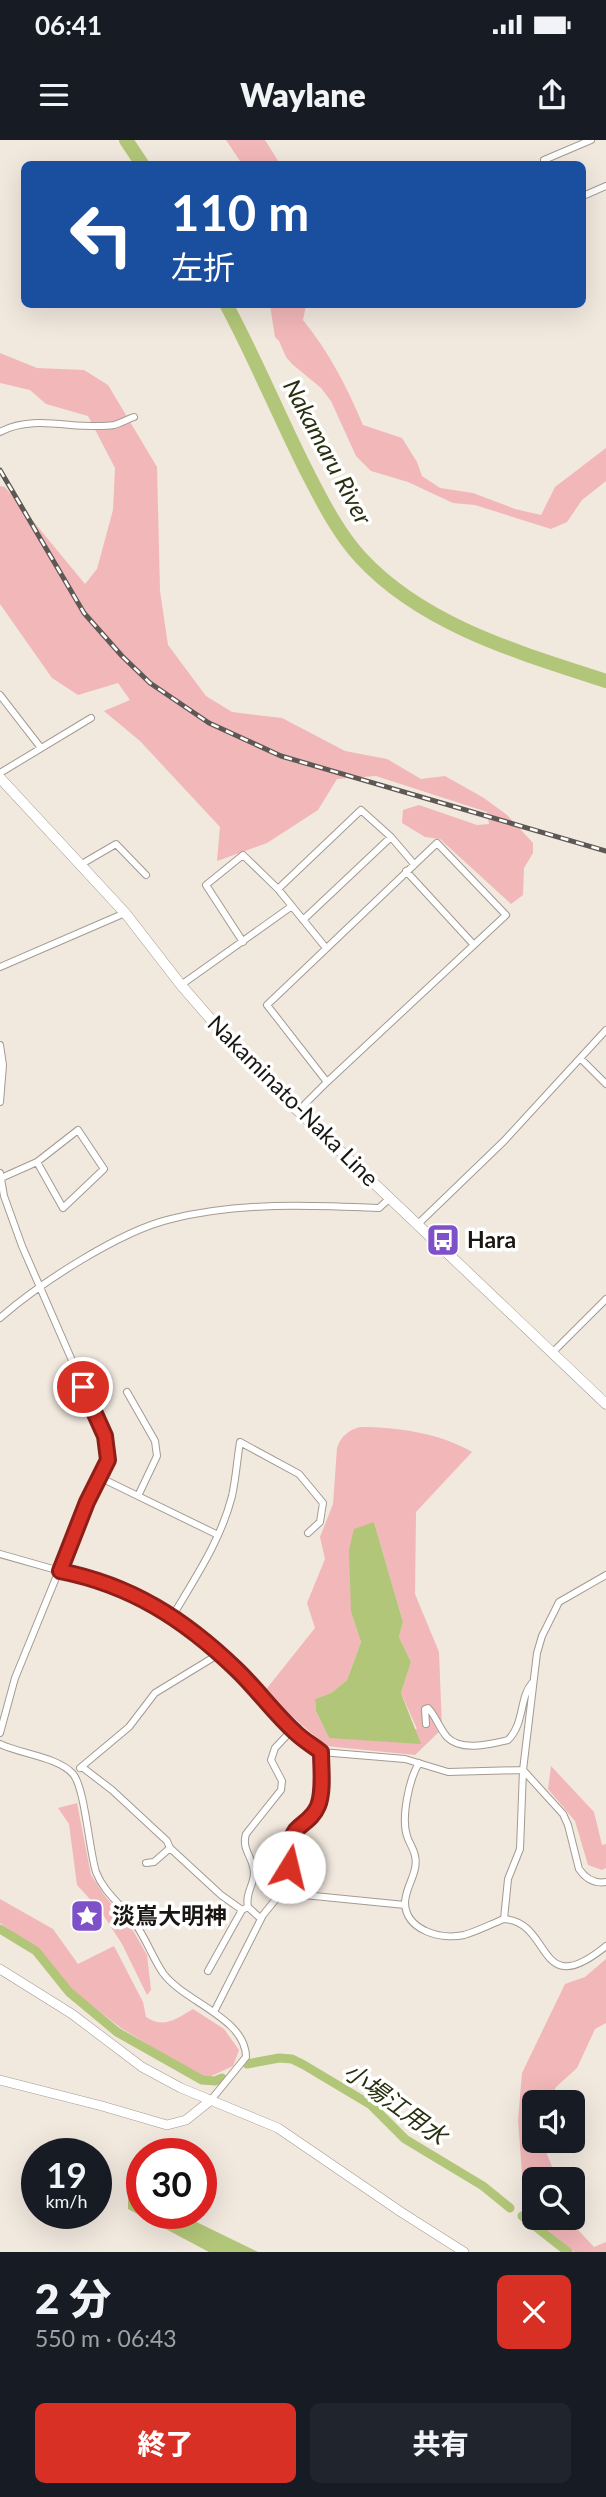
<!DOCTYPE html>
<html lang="ja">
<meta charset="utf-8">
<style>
:root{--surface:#171b24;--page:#20242c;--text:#f1f3f6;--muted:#9ea1a6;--accent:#d93025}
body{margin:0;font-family:Lato,"Noto Sans JP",sans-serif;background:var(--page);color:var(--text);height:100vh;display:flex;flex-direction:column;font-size:26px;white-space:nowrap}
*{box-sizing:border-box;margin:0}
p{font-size:23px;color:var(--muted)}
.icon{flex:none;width:38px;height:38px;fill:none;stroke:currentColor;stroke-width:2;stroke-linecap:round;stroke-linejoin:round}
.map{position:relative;height:2112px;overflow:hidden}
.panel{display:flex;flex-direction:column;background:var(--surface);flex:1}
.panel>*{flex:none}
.guide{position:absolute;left:21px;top:21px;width:565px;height:147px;border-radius:10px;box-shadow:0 7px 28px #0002;background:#1a4fa0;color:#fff;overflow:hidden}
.tools{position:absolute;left:522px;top:1950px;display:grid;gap:14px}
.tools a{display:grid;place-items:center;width:63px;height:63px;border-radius:10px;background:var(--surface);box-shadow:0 7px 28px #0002;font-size:35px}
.speed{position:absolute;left:21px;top:1998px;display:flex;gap:14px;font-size:35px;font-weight:700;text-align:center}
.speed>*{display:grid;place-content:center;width:91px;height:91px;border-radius:50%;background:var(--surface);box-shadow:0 7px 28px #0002;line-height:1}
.speed small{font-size:18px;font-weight:400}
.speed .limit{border:10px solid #d22;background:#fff;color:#111}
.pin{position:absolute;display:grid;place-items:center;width:60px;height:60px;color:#fff;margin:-30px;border:4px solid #fff;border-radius:50%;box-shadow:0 2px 7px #0007}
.me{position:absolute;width:77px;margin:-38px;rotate:9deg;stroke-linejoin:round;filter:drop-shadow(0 0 5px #0008)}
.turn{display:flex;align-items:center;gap:24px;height:147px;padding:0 35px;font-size:32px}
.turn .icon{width:91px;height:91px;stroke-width:2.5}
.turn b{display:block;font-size:49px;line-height:60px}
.round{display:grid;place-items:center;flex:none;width:74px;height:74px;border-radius:10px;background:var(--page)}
.overview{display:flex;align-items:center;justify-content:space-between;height:119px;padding:0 35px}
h1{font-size:42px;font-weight:800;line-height:52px}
.primary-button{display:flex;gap:14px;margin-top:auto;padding:14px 35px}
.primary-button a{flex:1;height:80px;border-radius:10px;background:var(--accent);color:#fff;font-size:28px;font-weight:800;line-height:80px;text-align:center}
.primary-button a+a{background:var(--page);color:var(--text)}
.status{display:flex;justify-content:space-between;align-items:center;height:49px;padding:0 35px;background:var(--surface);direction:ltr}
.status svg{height:19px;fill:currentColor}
header{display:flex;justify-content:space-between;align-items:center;height:91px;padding:0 35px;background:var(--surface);font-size:32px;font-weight:800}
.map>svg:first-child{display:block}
.green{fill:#f2b7b9;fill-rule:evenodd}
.water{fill:#b2c679}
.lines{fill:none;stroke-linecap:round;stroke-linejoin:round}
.canal{stroke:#b2c679;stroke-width:9}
.river{stroke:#b2c679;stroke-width:14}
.street-casing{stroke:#a39b92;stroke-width:8}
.secondary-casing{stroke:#a39b92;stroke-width:10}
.primary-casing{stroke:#a39b92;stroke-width:11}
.street{stroke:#fff;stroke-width:6}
.secondary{stroke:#fff;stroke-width:9}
.primary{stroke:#fff;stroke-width:10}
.rail-casing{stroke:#5d5853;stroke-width:5}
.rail{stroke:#fff;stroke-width:2.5;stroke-dasharray:8;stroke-linecap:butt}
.route-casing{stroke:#8d1f18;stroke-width:18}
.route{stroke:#d93025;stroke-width:12}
.labels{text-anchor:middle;stroke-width:7;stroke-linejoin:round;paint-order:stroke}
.street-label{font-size:23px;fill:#191613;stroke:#fff}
.poi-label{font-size:23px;font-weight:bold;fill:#191613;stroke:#fff;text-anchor:start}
.water-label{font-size:24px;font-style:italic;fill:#29300f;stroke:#fff}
</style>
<div class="status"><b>06:41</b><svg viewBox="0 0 49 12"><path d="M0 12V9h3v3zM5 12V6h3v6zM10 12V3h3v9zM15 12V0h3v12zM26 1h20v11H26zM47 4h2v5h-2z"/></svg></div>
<header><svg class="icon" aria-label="menu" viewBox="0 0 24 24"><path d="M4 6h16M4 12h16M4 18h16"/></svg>Waylane<svg class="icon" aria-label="share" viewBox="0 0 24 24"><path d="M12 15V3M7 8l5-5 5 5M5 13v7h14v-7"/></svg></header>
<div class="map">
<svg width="606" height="2112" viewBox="0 0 606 2112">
<rect width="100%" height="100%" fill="#f1e8de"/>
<path class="green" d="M226,0h39l15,24h-38z
M270,165h36l-3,15c26,32 44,67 60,105l39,13 15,24 5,14 18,12 33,5 42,16 26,6 14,-28 51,-39v33l-24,19 -15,22 -16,7 -76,-24 -22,-2 -45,-21 -37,-11 -15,-15 -25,-55 -10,-13 -29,-24 -6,-7 -7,-16 -4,-4z
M0,213l37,15 47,2 24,15 49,82 3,124 8,54 38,51 26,16 50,6 63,33 42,8 34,20 24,-3 39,22 23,17 26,28v10l-9,15 -1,27 -12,9 -71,-65 -15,-2 -23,-14 1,-13 16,-5 58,20 12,-1 -2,-12 -111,-36 -39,3 -19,31 -51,33 -50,18 3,-34 -80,-86 -36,-30 26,-11 -12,-17 -40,12 -26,-17 -52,-74v-118l5,1 80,97 12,-15 16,-59 2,-42 -27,-52 -42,-12 -16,-14 -30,-7z
M360,1287c37,0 80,6 112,25l-56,60 -1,82 24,58 3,77 -27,26 -89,-9 -62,-54 51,-64 -8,-25 18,-44 -5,-22 13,-33 4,-56c4,-12 12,-18 23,-21zM374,1382l29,100 -4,15 12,25 -10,31 16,36 -88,9 -13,-27 -1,-12 16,-6 16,-13 14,-38 -10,-30z
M551,1626l43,46 8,33 4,-1v24l-4,2 -14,-5 -13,-44 -27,-32z
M77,1663l14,72 14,21 26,31 16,28 4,35 -4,5 -25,-51 -22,-34 -23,-25 -8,-61 -11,-16z
M0,1759l53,30 25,35 36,-18 29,56 3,15c18,12 30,2 47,-8l31,20 15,21 -6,16 -28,13 -84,-51 -48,-37 -34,-40 -39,-28z
M606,1819v64l-11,6 -18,39 -21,19 -7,15h-15v38h11l-1,7 13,32h-23v38h32l28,30 12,-5v10h-32l-46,-38 -4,-13 -6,-81 4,-47 43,-89 20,-7z"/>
<path class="water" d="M374,1382l29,100 -4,15 12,25 -10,31 20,51 -92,-6 -13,-27 -1,-12 16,-6 16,-13 14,-38 -10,-30 -2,-62 5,-21z
M128,2048l14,7v19h38l78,38h-49l-81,-43z"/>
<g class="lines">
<path class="canal" d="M0,1789l36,22 33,41 48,40 85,48 13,1 7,-3
M247,1924l32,-6 13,1 12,6 67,40 34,34 78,47 27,22
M522,2076l46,36"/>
<path class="river" d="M126,0l16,24
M226,164c29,54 52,110 79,164 16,31 32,64 56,90 63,68 160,95 245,123"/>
<defs>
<path id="street" d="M544,20l47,-20
M583,56l23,-10
M0,292c34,-19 77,-1 114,-7 7,-2 14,-6 20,-8
M0,555l41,53
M0,633l91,-55
M80,725l36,-21 30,31
M406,731l68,74
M278,749l83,-79 30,27 23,27
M303,780l88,-83
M243,802l-37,-57 37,-30 35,34 48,59
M0,827l125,-54
M181,845l111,-79
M0,905l3,20 -3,37
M581,919l25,25
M297,972l30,-30 179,-167 -69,-72 -170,162 60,77
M0,1033l4,23 18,50 83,190 3,24 -21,42 -72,176 -15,55
M1,1038l36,-16 41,-32 26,39 -41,39 -26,-46
M418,1084l86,-83 102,-111
M0,1178c40,-35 120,-87 171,-99 68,-17 139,-14 208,-11l11,-10
M553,1212l53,-53
M127,1252l28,49 2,15 -19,40
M99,1337l119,58
M0,1414l60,17 31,6 52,22 18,10 58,45 32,30 41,46 29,22 84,7 43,13 75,-2
M172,1477c23,-39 49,-77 60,-121 4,-18 5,-36 8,-54l59,32 24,29 -3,19 -12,11
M426,1584l-1,-15 3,-1c8,8 11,20 19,29 14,15 44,7 61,3 17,-17 11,-42 24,-57
M0,1604c21,10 58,13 73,30 12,14 16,76 23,98 8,21 26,33 38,50 12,16 18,35 29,51 21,29 83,45 83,84l-35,43
M321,1612c0,16 3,39 -4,55 -4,11 -14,15 -21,24 -7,9 -10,38 -7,49 1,8 9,11 15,15l101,10
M419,1623c-10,16 -18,55 -12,73 2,7 7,13 8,20 4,16 -10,31 -10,47 1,28 37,37 59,32 14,-4 27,-11 40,-16 49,3 32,84 102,27
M82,1627l30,23 55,51 3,7 51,47 21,15 6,-3
M80,1628l49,-41 26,-34 64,-39
M523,1630l40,44 5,11 11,44c7,10 15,15 27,13
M146,1723l8,-1 16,-14
M261,1779l-13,-12c-3,-14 6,-22 6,-34 0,-15 -13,-23 -8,-39l35,-44 1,-9 -11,-21 4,-12 17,-18
M504,1779l4,-40 12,-30 3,-79 14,-117 5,-17 17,-34 47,-27
M208,1831l34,-61
M214,1872l49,-97 17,-21 16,-3"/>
<path id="secondary" d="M0,1829l72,45 70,53 39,21 97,40 123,84 63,40
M0,1940l102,26 65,19 19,-5 25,-20"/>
<path id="primary" d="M0,638l126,136 55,71 72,83 353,336"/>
</defs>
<use href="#street" class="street-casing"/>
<use href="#secondary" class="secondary-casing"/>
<use href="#primary" class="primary-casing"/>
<use href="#street" class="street"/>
<use href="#secondary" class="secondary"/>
<use href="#primary" class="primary"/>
<defs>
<path id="rail" d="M0,330l84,143 38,43 28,27 59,40 72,33 325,95"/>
</defs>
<use href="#rail" class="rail-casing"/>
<use href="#rail" class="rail"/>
</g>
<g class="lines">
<defs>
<path id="route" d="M83,1247l22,49 3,24 -21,42 -27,69c71,14 124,48 176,98 21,20 38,44 59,63 8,8 17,13 26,20 0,16 3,39 -3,54 -5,12 -14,16 -22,24 -8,11 -7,25 -7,37"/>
</defs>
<use href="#route" class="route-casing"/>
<use href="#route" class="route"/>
</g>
<defs>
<symbol id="bus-square" viewBox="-11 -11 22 22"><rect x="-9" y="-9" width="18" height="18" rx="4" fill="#7f51c9" stroke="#fff"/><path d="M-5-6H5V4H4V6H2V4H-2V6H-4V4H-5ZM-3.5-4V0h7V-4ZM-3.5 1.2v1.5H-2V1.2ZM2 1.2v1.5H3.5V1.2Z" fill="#fff"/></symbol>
<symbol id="sight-square" viewBox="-11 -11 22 22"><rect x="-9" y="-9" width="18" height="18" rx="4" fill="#7f51c9" stroke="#fff"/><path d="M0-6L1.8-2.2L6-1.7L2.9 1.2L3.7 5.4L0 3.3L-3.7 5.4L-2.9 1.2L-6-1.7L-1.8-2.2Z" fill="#fff"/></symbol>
</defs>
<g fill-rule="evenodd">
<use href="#bus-square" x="424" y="1081" width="38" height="38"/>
<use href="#sight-square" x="68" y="1757" width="38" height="38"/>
</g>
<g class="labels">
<g class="street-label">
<text transform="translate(293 961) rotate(45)" y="8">Nakaminato-Naka Line</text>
</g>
<g class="poi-label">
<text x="467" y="1108">Hara</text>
<text x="112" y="1784">淡嶌大明神</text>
</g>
<g class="water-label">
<text transform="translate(327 312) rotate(62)" y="8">Nakamaru River</text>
<text transform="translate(395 1964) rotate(36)" y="8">小場江用水</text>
</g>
</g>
</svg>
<div class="tools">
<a><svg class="icon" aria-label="sound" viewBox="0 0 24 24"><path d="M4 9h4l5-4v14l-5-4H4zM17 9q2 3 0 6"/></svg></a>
<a><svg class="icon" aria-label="search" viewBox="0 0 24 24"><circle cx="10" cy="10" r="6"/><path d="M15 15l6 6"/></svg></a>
</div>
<div class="speed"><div>19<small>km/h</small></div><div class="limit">30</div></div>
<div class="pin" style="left:83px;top:1247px;background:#d93025"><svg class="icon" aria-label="arrive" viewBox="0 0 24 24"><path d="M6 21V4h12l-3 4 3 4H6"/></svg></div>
<svg class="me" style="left:289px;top:1727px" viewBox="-20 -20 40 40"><circle r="19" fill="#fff"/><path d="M0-13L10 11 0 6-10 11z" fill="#d93025"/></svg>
<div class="guide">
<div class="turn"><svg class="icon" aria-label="left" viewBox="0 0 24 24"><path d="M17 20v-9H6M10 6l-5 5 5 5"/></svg><div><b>110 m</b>左折</div></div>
</div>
</div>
<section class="panel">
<div class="overview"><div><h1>2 分</h1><p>550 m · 06:43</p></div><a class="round" style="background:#d93025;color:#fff"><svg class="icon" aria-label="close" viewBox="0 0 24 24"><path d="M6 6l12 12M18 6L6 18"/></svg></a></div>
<div class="primary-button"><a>終了</a><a>共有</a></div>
</section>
